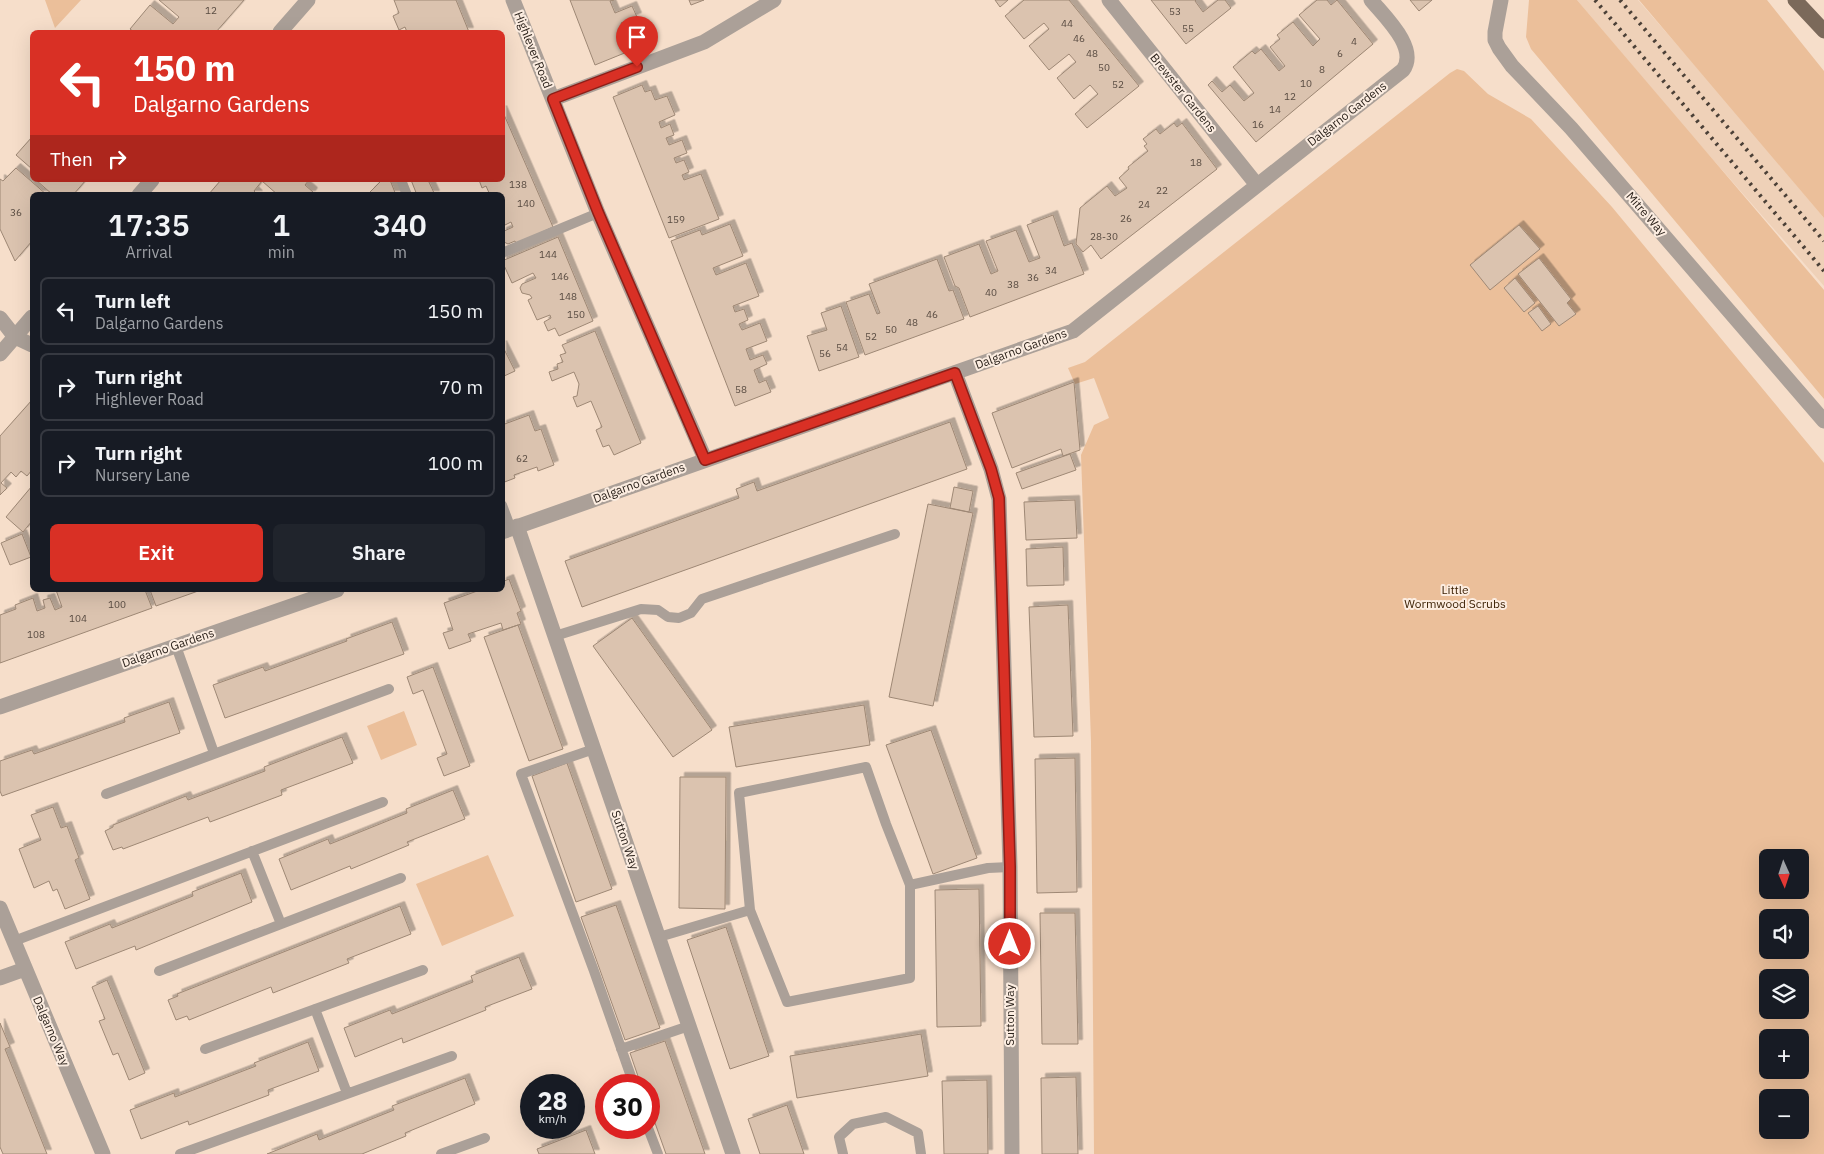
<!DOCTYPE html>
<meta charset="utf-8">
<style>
:root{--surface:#171b24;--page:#20242c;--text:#f1f3f6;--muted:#9ea1a6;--line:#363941;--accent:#d93025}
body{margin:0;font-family:"IBM Plex Sans",sans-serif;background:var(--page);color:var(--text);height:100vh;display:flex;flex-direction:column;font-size:19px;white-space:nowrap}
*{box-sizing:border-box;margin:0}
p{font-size:16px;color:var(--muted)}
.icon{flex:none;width:28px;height:28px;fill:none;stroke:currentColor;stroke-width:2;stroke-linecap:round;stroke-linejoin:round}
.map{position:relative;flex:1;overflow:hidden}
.panel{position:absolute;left:30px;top:192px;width:475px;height:400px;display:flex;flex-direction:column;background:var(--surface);border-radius:8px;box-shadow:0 5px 20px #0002}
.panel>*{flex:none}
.guide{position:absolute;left:30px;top:30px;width:475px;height:152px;border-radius:8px;box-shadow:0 5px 20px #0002;background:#d93025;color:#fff;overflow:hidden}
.needle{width:32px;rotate:177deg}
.tools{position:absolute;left:1759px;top:849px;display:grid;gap:10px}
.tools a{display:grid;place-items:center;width:50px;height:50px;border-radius:8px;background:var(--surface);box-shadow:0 5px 20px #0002;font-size:25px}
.speed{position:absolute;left:520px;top:1074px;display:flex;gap:10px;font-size:25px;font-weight:700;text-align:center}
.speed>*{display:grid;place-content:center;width:65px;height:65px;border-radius:50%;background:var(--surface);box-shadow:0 5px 20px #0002;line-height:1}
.speed small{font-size:12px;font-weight:400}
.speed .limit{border:8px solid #d22;background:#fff;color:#111}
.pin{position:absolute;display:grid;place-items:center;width:42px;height:42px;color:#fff;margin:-51px -21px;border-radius:50% 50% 50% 0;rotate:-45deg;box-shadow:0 0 5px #0007}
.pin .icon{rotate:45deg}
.me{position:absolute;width:55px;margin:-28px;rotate:0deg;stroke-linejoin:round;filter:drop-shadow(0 0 4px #0008)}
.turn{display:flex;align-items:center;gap:18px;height:105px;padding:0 20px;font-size:22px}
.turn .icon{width:65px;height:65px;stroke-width:2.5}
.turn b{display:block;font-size:35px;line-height:42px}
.then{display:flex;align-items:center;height:48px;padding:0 20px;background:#0003;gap:10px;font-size:19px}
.eta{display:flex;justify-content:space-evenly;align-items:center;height:85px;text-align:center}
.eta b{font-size:30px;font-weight:600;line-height:35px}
.action{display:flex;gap:10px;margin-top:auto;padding:10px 20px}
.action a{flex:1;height:58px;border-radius:8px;background:var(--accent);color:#fff;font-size:20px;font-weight:600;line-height:58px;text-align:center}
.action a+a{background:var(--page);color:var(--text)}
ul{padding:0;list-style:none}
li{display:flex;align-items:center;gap:15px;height:68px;margin:0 10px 8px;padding:0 10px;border:2px solid var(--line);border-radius:8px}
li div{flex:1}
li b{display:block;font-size:19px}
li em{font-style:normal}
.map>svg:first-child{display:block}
.built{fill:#efd1b8}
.green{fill:#ebbf9a;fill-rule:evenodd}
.building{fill:#dbc3af;stroke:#9e8875;filter:url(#shadow)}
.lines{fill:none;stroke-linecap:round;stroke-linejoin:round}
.service{stroke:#aba098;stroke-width:10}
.minor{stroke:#aba098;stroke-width:15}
.tertiary{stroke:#aba098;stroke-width:15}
.primary{stroke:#7b695a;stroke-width:15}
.rail{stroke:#4b4037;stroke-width:4;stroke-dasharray:2.5 5;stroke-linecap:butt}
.route-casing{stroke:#8d1f18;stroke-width:12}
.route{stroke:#d93025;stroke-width:9}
.labels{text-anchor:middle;stroke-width:4;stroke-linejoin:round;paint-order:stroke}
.number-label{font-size:10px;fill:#584b41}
.street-label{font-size:12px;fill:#2c231c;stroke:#fcede1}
.park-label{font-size:12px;fill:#3e2307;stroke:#fcede1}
</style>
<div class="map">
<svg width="1824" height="1154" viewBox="0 0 1824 1154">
<defs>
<filter id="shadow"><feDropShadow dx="4.5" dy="-4.5" stdDeviation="0" flood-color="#0004"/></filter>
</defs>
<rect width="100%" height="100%" fill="#f6deca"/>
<path class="built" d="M1577,0h61l95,109 91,109v68l-137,-156z"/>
<path class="green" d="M45,0h36l-26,28z
M1529,0h48l247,290v109l-293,-350 -5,-12z
M1639,0h128l57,71v147z
M1457,69l7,2 24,23 43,25 81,88 212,256v691h-730l-3,-413 -10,-286 13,-30 15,-7 -15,-40 -19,6 -7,-16 17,-6 365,-289zM1768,858h32v32h-32zM1768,918h32v32h-32zM1768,978h32v32h-32zM1768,1038h32v32h-32zM1768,1098h32v32h-32z
M404,711l13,34 -36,15 -14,-34z
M488,855l26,61 -72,30 -26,-62z"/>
<path class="building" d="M159,0h85l-28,32h-82l-4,-3 20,-24 23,19 6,-7z
M394,0h62l13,32h-62l-2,-5 -6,3 -6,-14 6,-3z
M570,0h44l-4,1 5,12 17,-7 5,11 -16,6 4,9 15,-6 4,11 -14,6 2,7 -37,15z
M689,0h15l-13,5z
M995,0h13l-8,7z
M1024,0h45l70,86 -52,42 -12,-14 23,-20 -8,-9 -16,14 -17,-21 19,-16 -7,-8 -20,16 -20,-24 20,-17 -5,-6 -20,16 -19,-23z
M1151,0h45l-1,1 8,11 15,-12h7l6,8 -45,36z
M1317,0h10l4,5 6,-5 36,44 -117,98 -48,-57 4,-4 10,11 8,-7 14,16 10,-8 -21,-26 19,-16 3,3 6,-5 18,22 6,-5 -15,-19 10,-8 -3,-4 16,-13 20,24 7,-7 -21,-24z
M1410,0h22l-13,11z
M642,85l3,7 6,-2 4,10 12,-4 8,19 -16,7 2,6 9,-4 4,11 -8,3 3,7 13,-5 5,13 -13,5 2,5 8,-3 5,12 -7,3 2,5 17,-6 18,45 -50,19 -56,-141z
M502,110l51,117 -37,17 -1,-3 -7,3 -6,-3v-9l11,-5 -2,-5 -8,4 -1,-2v-29h-12l-4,-9 -4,2 -3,-8h23z
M1174,123l3,4 5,-4 35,46 -116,90 -10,-14 -8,7 -7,-8 4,-36 27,-22 8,10 12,-8 -8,-10 10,-9 -1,-2 20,-16 -4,-5 3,-2 -4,-5 13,-10 4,5z
M32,137v32l-16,-14z
M16,168l31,27h-15v46l-17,20 -15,-32v-50l3,2z
M36,180h50l-13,15h-20z
M221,180h88l-4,5 8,7 -2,3h-12l-3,-2 -1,2h-17l-16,-14 -8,10 4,4h-50z
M382,180h8l6,15h-25l-1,-3z
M411,180h17l7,15h-18z
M1053,215l11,31 8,-3 12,31 -114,43 -11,-29 -4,-2 -11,-29 35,-13 12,30 7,-3 -12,-30 30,-11 13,32 11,-4 -13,-33z
M730,224l13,32 -30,12 3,7 30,-12 13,33 -26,10 2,6 9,-3 4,11 -9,4 3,6 18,-7 7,18 -21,8 4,11 13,-5 4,9 -13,6 5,13 7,-3 5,12 -36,14 -64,-165 29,-11 2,5z
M1519,225l21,24 -50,41 -20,-25z
M558,237l35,84 -34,15 -4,-8 -7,3 -4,-9 7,-4 -1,-3 -13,5 -9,-20 4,-2 -2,-3 -8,-2 -2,-5 2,-4 14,-6 -3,-5 -21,10 -10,-22z
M1539,258l32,41 -4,4 9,11 -17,12 -41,-52z
M937,259l12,32 4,-1 11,29 -99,36 -19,-53 23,-8 8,20 3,-1 -11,-29z
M1515,278l20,25 -11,9 -20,-24z
M841,306l18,51 -40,14 -12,-35 20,-6 -6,-17z
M1538,306l13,18 -9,7 -14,-18z
M595,331l46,112 -27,12 -5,-10 -6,2 -7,-17 6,-3 -11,-26 -14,6 -4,-10 4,-1 2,-12 -5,-12 -22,9 -3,-9 9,-3 -1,-5 6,-2 -3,-7 6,-2 -4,-8z
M502,345l13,26 -13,6z
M1074,382l6,68 -17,6 -2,-7 -49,19 -20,-55z
M32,400v51l-1,2 1,1v16l-5,6 -6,-5 -5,6 -5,-5 -10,11 6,5 -7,7v-59z
M529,415l6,16 6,-2 13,36 -16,6 -1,-4 -23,8 1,3 -13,5v-58z
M950,422l17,47 -385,138 -17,-46 174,-63 -3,-9 18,-7 3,9z
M1070,454l6,16 -54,19 -6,-16z
M32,486v35l-9,11 -17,-15z
M954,487l19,4 -4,21 -19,-4z
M1075,500l2,38 -51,2 -2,-38z
M928,504l45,9 -40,193 -44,-9z
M22,534l9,23 -21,8 -9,-22z
M1063,547l1,38 -37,1 -1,-37z
M509,579l12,32 -4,2 4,11 -18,6 -2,-7 -33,11 3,7 -22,8 -6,-16 10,-3 -9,-27 36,-13h22v-8z
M56,590h89l7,18 -152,55v-48l16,-6 -1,-4 18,-7 4,13 8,-3 -2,-8 7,-2 5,12 7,-3z
M150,590h51l-45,16z
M1068,605l5,131 -39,1 -5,-130z
M632,618l80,112 -39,27 -80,-111z
M392,622l12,32 -179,64 -12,-33 50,-18 2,4 82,-30 -1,-2z
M518,625l45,124 -34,12 -45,-124z
M433,667l37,99 -26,10 -7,-18 10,-4 -24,-64 -10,4 -6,-17z
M169,702l11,31 -178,63 -2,-5v-30l32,-11 2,4 91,-32 -1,-4z
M864,705l6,40 -134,22 -7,-40z
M931,730l46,128 -44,16 -47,-129z
M342,737l11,26 -72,27 1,5 -72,27 -2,-5 -85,32 -1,-2 -9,3 -8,-19 8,-4v-2l73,-29 2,4 77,-29 -1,-4z
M1075,758l2,134 -40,1 -2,-134z
M567,763l45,126 -36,13 -44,-126z
M680,777h46l-1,132 -46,-1z
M453,790l12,29 -58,23 2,3 -58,24 -1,-3 -59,24 -12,-31 49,-20 2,5 35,-14 42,-17 -1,-4z
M53,807l8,21 6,-2 12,32 -4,2 15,39 -25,10 -8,-20 -4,2 -4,-10 -15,7 -15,-39 22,-9 -10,-25z
M241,873l11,29 -116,48 -1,-4 -59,23 -11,-27 45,-18 2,4 81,-32 -1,-4z
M979,889l2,137 -44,1 -2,-137z
M616,905l44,123 -35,12 -44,-123z
M400,906l11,28 -64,25 2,4 -76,30 -2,-6 -82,33 -2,-4 -11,4 -8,-20 10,-4 -1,-2z
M1040,913h35l3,131h-36z
M726,927l43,129 -39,13 -43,-129z
M519,957l13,32 -47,18 1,3 -83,33 -1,-5 -47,19 -11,-29 46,-18 2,4 81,-32 -2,-6z
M107,980l38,93 -16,7 -11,-27 -5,2 -14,-34 6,-2 -13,-32z
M0,1023l10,24 -5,2 42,105h-44l-3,-7z
M921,1034l7,42 -131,22 -7,-42z
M665,1041l40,113h-39l-17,-48v-21h-8l-11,-32z
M308,1042l11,29 -51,19 1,5 -80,30 -1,-4 -47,18 -11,-29 44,-17 1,4 81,-31 -2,-3z
M1076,1077l2,77h-36l-1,-76z
M465,1078l10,26 -70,29 1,3 -44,18h-95l50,-20 2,6 75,-30 -2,-4z
M987,1080l1,74h-44l-2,-73z
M787,1105l17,49h-44l-12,-35z
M586,1130l9,24h-56l-2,-5z"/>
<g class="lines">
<path class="service" d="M401,180l6,15
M502,253l96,-40
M502,505l9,24
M555,636l86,-27 17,1 10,7 11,1 12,-5 11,-14 193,-65
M176,646l38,107
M594,749l-73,25 73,197 40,114
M106,794l283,-105
M252,851l29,73
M750,910l37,92 123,-24v-93l78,-17 22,-1
M659,937l91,-27 -11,-117 127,-26 20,57 24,61
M14,941l369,-139
M159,971l242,-93
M315,1009l32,84
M205,1049l218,-79
M621,1049l68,-23
M648,1128l10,26
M180,1154l272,-98
M441,1154l44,-16
M843,1154l-4,-17 14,-13 33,-7 32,16 3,21"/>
<path class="minor" d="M513,0l85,213 107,246
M1109,0l148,185
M1501,0l-6,32v8l4,8 13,18 59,62 253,293
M553,99l151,-57 70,-42
M0,318l15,19 17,8
M955,373l36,96 8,30 11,368 2,287
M517,526l216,628
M502,532l571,-201 330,-261c16,-22 -19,-54 -32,-70
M0,707l337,-117
M0,908l103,246
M0,978l25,-9"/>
<path class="tertiary" d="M280,32l28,-32
M139,195l13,-15
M0,354l32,-37"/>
<path class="primary" d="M1795,0l29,31"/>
<path class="rail" d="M1595,0l229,271
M1620,0l204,241"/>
</g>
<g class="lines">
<defs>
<path id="route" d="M637,67l-84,32 45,113 107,248 250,-87 36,96 8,29 11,369v77"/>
</defs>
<use href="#route" class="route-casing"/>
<use href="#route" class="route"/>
</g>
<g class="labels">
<g class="number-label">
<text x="211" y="14">12</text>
<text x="1175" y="15">53</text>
<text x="1067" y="27">44</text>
<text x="1188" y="32">55</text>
<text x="1079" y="42">46</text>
<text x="1354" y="45">4</text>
<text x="1092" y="57">48</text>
<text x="1340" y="57">6</text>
<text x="1104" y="71">50</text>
<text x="1322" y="73">8</text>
<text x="1306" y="87">10</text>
<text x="1118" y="88">52</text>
<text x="1290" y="100">12</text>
<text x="1275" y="113">14</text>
<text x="1258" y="128">16</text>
<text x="1196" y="166">18</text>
<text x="518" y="188">138</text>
<text x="1162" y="194">22</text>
<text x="526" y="207">140</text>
<text x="1144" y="208">24</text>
<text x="16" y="216">36</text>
<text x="1126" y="222">26</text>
<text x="676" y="223">159</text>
<text x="1104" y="240">28-30</text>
<text x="548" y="258">144</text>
<text x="1051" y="274">34</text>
<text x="560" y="280">146</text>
<text x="1033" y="281">36</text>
<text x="1013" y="288">38</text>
<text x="991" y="296">40</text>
<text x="568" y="300">148</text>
<text x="576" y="318">150</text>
<text x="932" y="318">46</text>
<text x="912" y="326">48</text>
<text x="891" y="333">50</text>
<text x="871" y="340">52</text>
<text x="842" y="351">54</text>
<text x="825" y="357">56</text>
<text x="741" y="393">58</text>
<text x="522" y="462">62</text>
<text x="117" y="608">100</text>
<text x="78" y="622">104</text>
<text x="36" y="638">108</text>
</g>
<g class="street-label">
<text transform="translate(533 50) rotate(68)" y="4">Highlever Road</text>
<text transform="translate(1183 93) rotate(51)" y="4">Brewster Gardens</text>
<text transform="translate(1347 114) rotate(-38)" y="4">Dalgarno Gardens</text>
<text transform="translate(1646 214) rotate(49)" y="4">Mitre Way</text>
<text transform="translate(1021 349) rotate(-20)" y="4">Dalgarno Gardens</text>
<text transform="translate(639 483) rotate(-20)" y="4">Dalgarno Gardens</text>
<text transform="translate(168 648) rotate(-19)" y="4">Dalgarno Gardens</text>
<text transform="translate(625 840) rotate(71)" y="4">Sutton Way</text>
<text transform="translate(1010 1015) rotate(-90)" y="4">Sutton Way</text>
<text transform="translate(51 1031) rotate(67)" y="4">Dalgarno Way</text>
</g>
<g class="park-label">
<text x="1455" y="594">Little<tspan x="1455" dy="14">Wormwood Scrubs</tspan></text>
</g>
</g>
</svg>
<div class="tools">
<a><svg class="needle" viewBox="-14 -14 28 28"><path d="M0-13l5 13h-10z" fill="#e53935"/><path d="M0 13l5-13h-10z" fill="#9ea1a6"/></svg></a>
<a><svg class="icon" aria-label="sound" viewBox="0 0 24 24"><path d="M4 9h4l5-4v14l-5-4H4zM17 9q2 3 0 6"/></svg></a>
<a><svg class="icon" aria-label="layers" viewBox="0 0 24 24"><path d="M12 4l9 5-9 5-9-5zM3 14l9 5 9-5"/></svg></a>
<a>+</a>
<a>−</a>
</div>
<div class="speed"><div>28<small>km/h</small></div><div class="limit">30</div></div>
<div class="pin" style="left:637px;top:67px;background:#d93025"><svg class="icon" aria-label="arrive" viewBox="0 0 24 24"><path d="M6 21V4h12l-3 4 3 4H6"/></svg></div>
<svg class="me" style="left:1010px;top:944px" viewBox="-20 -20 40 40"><circle r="17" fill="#d93025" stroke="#fff" stroke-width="3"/><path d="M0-11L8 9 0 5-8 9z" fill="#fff"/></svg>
<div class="guide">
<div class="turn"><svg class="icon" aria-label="left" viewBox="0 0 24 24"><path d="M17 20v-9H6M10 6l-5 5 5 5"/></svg><div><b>150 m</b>Dalgarno Gardens</div></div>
<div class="then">Then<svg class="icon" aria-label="right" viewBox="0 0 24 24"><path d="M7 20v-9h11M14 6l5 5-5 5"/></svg></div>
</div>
<section class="panel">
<div class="eta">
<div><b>17:35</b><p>Arrival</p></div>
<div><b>1</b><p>min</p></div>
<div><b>340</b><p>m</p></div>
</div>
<ul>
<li><svg class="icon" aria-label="left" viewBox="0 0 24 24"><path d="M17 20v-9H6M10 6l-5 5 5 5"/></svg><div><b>Turn left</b><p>Dalgarno Gardens</p></div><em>150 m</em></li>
<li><svg class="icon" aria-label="right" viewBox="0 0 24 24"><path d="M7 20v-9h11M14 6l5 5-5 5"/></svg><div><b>Turn right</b><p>Highlever Road</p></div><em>70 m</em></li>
<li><svg class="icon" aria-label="right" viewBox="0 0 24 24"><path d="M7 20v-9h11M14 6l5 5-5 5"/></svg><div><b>Turn right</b><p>Nursery Lane</p></div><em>100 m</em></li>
</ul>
<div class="action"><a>Exit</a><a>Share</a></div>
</section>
</div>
